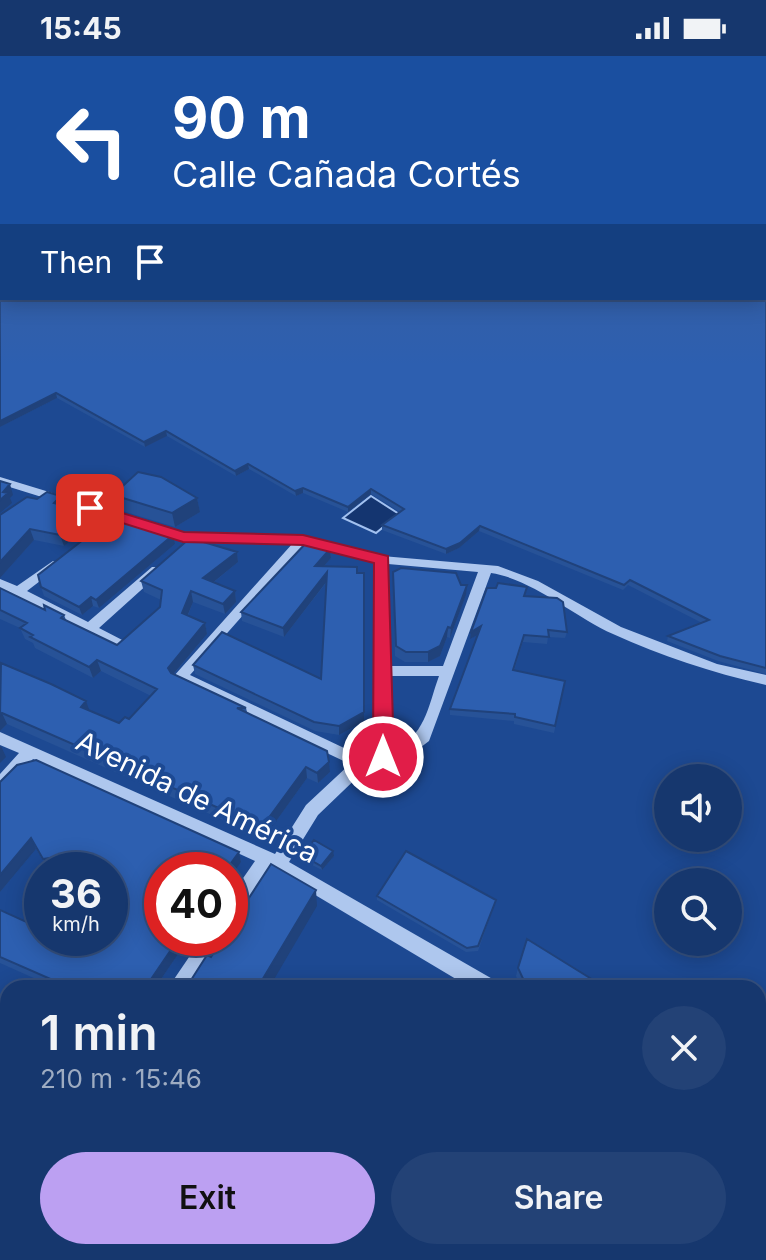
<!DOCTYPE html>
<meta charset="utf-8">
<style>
:root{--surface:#16376e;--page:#234276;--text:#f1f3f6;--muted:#9eacc2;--line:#355181;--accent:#bca0f2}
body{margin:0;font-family:Inter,sans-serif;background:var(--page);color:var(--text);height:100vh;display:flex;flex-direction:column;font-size:30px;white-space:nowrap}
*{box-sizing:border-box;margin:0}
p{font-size:26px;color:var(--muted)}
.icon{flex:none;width:44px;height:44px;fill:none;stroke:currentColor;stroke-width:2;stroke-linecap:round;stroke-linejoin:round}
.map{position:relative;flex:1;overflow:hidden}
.side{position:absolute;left:0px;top:924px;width:766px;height:280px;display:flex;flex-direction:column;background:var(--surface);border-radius:24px 24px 0 0;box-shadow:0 4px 20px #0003,0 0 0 2px var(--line)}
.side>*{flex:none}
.banner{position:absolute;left:0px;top:0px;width:766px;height:244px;box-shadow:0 4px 20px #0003,0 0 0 2px var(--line);background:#1a4fa0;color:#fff;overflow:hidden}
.controls{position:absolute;left:654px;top:708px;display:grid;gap:16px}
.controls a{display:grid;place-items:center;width:88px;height:88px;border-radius:50%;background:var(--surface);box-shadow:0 4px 20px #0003,0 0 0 2px var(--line);font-size:40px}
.speed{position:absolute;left:24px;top:796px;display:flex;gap:16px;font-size:40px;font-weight:700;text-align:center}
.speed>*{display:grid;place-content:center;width:104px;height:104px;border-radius:50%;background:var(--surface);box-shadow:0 4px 20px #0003,0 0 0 2px var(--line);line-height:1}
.speed small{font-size:20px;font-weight:400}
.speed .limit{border:12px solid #d22;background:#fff;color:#111}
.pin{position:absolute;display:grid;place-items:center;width:68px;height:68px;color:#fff;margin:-34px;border-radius:16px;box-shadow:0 4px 12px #0006}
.me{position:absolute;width:88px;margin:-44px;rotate:0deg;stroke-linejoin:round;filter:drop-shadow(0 0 6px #0008)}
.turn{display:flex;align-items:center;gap:28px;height:168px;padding:0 40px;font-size:36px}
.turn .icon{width:104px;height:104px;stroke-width:2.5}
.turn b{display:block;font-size:56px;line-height:68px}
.then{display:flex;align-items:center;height:76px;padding:0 40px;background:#0003;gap:16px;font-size:30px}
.round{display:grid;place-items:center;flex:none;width:84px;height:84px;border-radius:42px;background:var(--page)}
.headline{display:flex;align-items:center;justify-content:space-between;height:136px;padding:0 40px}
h1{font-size:48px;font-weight:600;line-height:60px}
.primary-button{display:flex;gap:16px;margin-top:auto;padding:16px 40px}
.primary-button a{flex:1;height:92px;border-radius:48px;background:var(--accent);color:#111;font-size:32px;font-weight:600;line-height:92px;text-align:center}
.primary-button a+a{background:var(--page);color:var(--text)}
.status{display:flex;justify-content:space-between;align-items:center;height:56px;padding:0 40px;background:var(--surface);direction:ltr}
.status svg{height:22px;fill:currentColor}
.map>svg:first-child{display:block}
.water{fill:#143570;stroke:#a2c1f0;stroke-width:2}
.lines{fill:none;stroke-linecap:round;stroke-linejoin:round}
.minor{fill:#aec7ee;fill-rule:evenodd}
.major{fill:#f6f9ff;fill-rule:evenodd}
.wall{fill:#275297}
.shaded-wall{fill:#20427b}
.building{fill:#2d5fb0;stroke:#20427b;stroke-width:2}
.route{fill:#e11d48;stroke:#92132f;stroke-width:2}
.labels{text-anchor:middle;stroke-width:8;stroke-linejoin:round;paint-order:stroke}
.near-street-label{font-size:28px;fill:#fff;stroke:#1d4992}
</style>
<div class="status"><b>15:45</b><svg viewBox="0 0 49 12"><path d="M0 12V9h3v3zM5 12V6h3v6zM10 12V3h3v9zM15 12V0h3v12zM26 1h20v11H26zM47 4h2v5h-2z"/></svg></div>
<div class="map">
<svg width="766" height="1204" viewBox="0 0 766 1204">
<rect width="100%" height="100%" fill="#1d4992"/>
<path class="water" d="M371,440l28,18 -23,19 -33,-15z"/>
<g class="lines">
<path class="minor" d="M0,421l184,56 119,3 79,20 116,10 40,15 83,46 96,37 49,11v10c-53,-12 -104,-29 -153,-51 -38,-17 -81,-55 -122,-61l-62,168 -17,13 -45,14 -49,47 -29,47 207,119 3,7h-28l-201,-120 -34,50 -6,2v-23l25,-36 -222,-102 -27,31 -6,1v-17l19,-21 -19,-8v-13l275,122 31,-49 44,-41 -175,-83 -2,-4 120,-134 -110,-2 -183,-57zM306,488l70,18 -1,191 -12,4 -173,-82zM388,508l90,8 -35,94h-53zM390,620h49c-11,30 -14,63 -48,73z
M53,505l4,1 2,3 -2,3 -30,23 61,31 64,-55h8l2,3 -2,3 -61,55 29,15 2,3 -2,3h-10l-118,-61v-9l17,7z
M202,882h20l-33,50h-21z
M0,938l8,4v20l-8,-4z
M758,1080l8,4v23l-8,-3z
M0,1103l8,3v23l-8,-3z
M90,1196h24l-4,8h-24z
M133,1196h34l4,8h-34z
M312,1196h24l2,8h-24z
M489,1196h36l4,8h-36z"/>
<path class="major" d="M0,967l8,3v28l-8,-3z
M0,1054l8,3v31l-8,-3z
M215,1196h45l4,8h-45z
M414,1196h46l4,8h-46z"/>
</g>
<path class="wall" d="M766,141v477l-48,-13 -51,-20 1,-5 34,-13 -74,-38 -5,5 -144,-59 -20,17 -13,6 -64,-24v-5l18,-13 -29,-18 -23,18 -45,-19 -7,3 -47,-27 -13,7 -69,-40 -22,11 -88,-49 -57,29v-175z
M113,439l84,3 3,14 -25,15 -59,-18z
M61,440l3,10 29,17 -29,23 -30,-6 -34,38 37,-79z
M158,475l17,13 -76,64 -6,-2 -11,9 -38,-19 -3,-9z
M330,493l1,9 -7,8 40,155 -25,14 -24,-4 -120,-57 -2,-9 128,14 5,-96 -42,54 -42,-16 -1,-9z
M237,496l1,10 -25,21 22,8 1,11 -11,12 -32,-12 -5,14 17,7 2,11 -33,40 72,34 1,4 83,60 -12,11 -11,-5 -43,60 -257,-114 -7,7v-67l90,46 29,13 10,-4 22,-23 -50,-25 -8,7 -58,-30 -2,-5 -8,-4 -5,-11 -20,-9v-31l45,22 19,5 2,5 51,25 43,-38 1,-7 -17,-8 -3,-11z
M393,516l68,13 5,10 -16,43 -3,-1 -7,19 -12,6h-23l-10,-6z
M525,540l42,36 -2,6 -17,-1 -1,7 -24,-2 -9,29 51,10 -11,52 -40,-9v-3l-64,-6v-6l28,-75 -8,5z
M0,726l239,70 2,10 -79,76h27l-34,50h-99l-56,-25v-53l84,38 36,-51 -10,-3v-24h-42l-8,-3 -12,2 -12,-20 -36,43z
M302,799l32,1 -12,14 -20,-10z
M377,840l119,4 -18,51 -12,1 -89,-52z
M518,912l88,20h-85l-5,-12z
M758,970l8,8v59l-8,-8z
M654,1196h104l8,8h-114z"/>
<path class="shaded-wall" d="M56,337l1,5 -57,29v-6z
M166,375l1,5 -22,11 -1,-5z
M248,408l1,5 -13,7 -1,-5z
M10,428l3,11 -3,3 2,5 -12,10v-13l3,-8z
M303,432v5l-7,3 -1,-5z
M371,433v5l-23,18v-5z
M61,440l3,11 -10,-4z
M197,442l3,14 -25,15 -3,-14z
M90,457l3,10 -29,23 -4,-11z
M480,470l-1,5 -20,17 -13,6v-5z
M30,473l4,11 -34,38v-16z
M173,479l2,9 -76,64 -3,-8z
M330,493l1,9 -15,17 -1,-9z
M237,496l1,10 -33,27 -2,-11z
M327,516v9l-43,56 -1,-9z
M364,526v139l-25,14v-9z
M467,529l-1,10 -16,43 1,-10z
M191,535l2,11 -9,22 -2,-11z
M235,535l1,11 -11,12 -2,-10z
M91,541l2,9 -11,9 -3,-8z
M205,567l2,11 -37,44 -2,-10z
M481,570v7l-11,6 1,-7z
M448,571l-1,10 -7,19 -12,6v-10z
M97,604l4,11 -8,7 -4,-11z
M86,645l4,11 -9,-5z
M2,657l5,11 -7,7v-16z
M1,690l5,11 -6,6v-16z
M329,706l1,10 -12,11 -1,-10z
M306,711l1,11 -43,60 -2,-11z
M31,782l5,11 -36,43v-17z
M333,795l1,5 -12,14 -1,-4z
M239,796l2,10 -11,16v-8h-4z
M56,801l4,10 -12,2 -5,-10z
M316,834l1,16 -48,82h-11z
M179,882h10l-34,50h-10z
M61,1198l7,6h-11z"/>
<path class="building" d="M764,141h2v471l-46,-12 -52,-20 41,-16 -79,-40 -6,5 -144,-59 -20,17 -14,6 -64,-24 22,-16 -33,-20 -23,18 -45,-19 -8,3 -47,-27 -13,7 -69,-40 -22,11 -88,-49 -56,28v-169l2,-1v47h762z
M138,416l23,5 36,21 -25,15 -59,-18z
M0,425l10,3 -7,8 5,1 -8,7z
M47,436l14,4 -7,7 36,10 -30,22 -30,-6 -30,33v-47l27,-18 10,2z
M115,459l42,13 -3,2 19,5 -77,65 -5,-3 -12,10 -38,-20 -3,-12z
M190,482l47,14 -34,26 32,13 -12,13 -32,-13 -9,22 23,10 -37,45 3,5 75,35h-9l90,43 2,11 -12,11 -11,-6 -44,60 -260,-114 -2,2 1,-52 50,21 35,17 -5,6 38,16 6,-6 4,2 28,-30 -60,-29 -8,7 -59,-30 3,-2 -13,-7 7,-5 -27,-13v-22l45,22 -1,-5 20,10 -3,3 56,27 43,-38 2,-17 -21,-9z
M307,486l23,7 -15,17 42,1v6h7v139l-25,14 -25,-4 -121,-57 29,-33 99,47 6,-107 -44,56 -42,-16z
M401,512l55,5 5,12h6l-16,43 -3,-1 -8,19 -12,6h-22l-10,-6 -3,-74z
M498,527l29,4 -3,9 33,2 6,4 4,30 -19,-2 1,7 -25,-2 -11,35 52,11 -10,45 -40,-9v-3l-65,-5 31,-83 -10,6 16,-44h9z
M36,704l203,92 -13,18h-64v68h17l-34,50h-74l-71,-31v-47l42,19v9h21l21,10 7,-10h19v-27l16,-22 -16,-4v-15h-22l-32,-13 -13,2 -12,-21 -31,37v-93l17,-17z
M314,784l19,11 -12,15 -19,-11z
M406,795l90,49 -18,46 -11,2 -90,-52z
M271,808l45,26 -58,97 3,1h-75l21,-33 4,2 12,-19h7v-11z
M527,883l79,49h-74l-6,-3 -8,-17z
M758,943h2l6,6v4l-8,6z
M758,970l8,8v46l-8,-8z
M758,1103l8,5v96h-109l1,-8h100z
M0,1161l8,5v30h50l3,2 -4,6h-57z"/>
<linearGradient id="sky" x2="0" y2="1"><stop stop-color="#102850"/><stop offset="0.46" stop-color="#3a5f9d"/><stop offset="1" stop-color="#3a5f9d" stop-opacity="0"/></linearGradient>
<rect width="766" height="309" fill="url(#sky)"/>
<path class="route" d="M90,447l94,29 119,3 85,21 6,201 -3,6h-15l-3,-6 1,-194 -71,-18 -120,-3 -99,-31 -2,-3z"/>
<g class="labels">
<g class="near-street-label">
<text transform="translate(197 741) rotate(26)" y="10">Avenida de América</text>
</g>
</g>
</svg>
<div class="controls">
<a><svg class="icon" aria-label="sound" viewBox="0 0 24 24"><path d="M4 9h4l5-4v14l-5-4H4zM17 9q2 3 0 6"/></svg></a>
<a><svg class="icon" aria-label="search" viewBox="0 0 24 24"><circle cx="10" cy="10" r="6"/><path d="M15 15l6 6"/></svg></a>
</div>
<div class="speed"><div>36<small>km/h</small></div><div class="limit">40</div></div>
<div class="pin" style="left:90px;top:452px;background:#d93025"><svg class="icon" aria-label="arrive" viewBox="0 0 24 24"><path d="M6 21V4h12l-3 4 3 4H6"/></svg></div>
<svg class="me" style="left:383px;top:701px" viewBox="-20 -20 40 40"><circle r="17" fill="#e11d48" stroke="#fff" stroke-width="3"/><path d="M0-11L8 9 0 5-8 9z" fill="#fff"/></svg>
<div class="banner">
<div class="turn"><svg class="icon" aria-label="left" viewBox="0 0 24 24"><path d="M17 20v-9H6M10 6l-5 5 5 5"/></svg><div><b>90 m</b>Calle Cañada Cortés</div></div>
<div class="then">Then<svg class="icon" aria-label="arrive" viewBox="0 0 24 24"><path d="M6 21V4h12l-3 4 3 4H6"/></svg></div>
</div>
<section class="side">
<div class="headline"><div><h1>1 min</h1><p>210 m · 15:46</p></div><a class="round"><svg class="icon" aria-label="close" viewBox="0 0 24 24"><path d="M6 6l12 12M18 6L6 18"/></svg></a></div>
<div class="primary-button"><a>Exit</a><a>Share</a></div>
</section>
</div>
